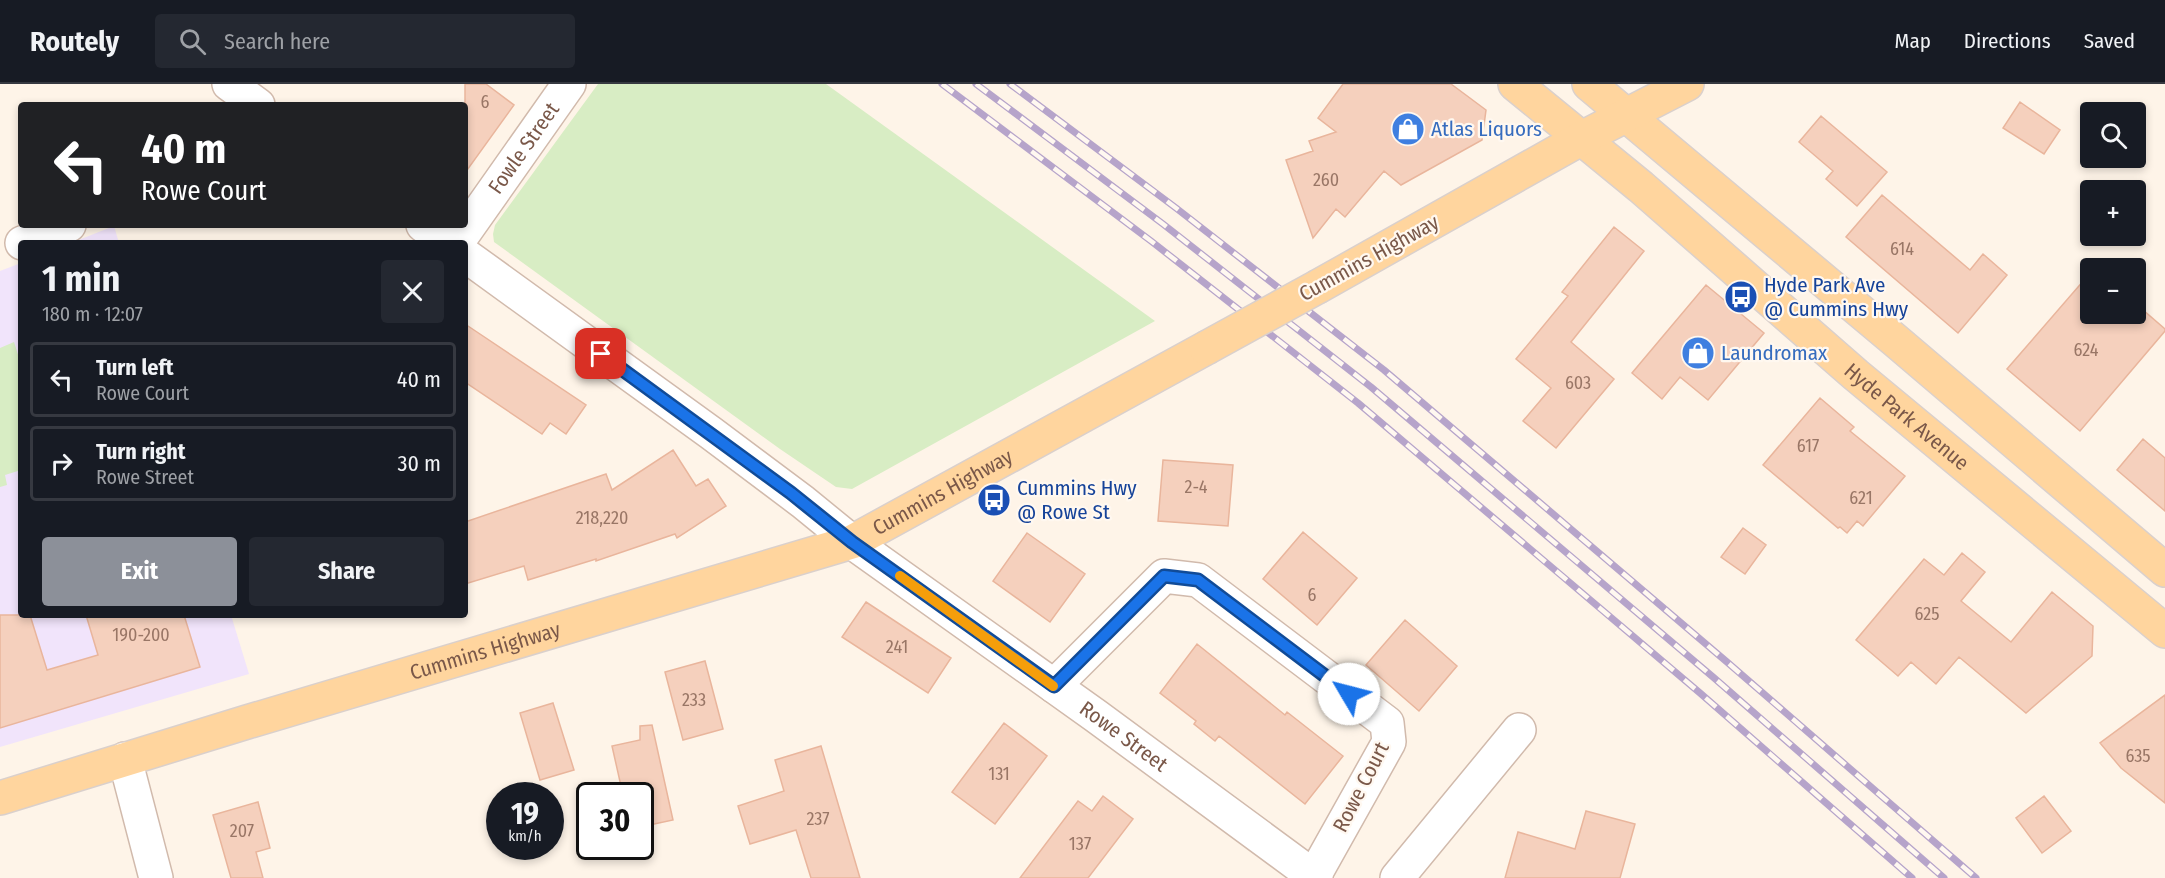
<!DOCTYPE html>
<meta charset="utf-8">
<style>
:root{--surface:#171b24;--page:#242831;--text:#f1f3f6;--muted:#9ea1a6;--line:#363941;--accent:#8c9099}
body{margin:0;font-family:"Fira Sans Condensed",sans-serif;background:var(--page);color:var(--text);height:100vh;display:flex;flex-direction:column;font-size:22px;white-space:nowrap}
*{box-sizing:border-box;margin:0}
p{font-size:20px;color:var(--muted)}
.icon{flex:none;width:33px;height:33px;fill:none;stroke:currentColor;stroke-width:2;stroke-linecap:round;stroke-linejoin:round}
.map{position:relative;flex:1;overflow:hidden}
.panel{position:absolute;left:18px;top:156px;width:450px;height:378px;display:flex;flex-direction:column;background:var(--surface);border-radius:6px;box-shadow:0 3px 9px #0003}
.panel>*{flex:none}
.banner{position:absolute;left:18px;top:18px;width:450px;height:126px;border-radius:6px;box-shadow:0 3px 9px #0003;background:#202124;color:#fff;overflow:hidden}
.controls{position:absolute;left:2080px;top:18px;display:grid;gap:12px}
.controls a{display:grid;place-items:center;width:66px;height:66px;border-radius:6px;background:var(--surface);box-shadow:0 3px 9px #0003;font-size:30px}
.speed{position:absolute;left:486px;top:698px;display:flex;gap:12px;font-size:30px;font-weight:700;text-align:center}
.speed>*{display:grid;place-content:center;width:78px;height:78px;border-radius:50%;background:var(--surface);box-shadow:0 3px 9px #0003;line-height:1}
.speed small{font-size:15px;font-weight:400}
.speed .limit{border:3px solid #111;border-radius:9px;background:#fff;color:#111}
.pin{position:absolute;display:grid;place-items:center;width:51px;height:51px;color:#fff;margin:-26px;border-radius:12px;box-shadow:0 3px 9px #0006}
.me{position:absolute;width:66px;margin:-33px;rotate:307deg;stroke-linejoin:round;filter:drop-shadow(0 0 4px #0008)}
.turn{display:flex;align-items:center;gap:21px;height:126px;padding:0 24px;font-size:27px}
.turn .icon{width:78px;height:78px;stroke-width:2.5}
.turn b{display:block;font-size:42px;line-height:51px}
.round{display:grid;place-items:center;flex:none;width:63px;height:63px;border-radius:6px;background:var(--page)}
.overview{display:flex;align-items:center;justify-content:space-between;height:102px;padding:0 24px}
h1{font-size:36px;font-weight:700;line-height:45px}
.action{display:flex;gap:12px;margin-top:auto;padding:12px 24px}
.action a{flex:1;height:69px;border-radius:6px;background:var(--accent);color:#fff;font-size:24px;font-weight:700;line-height:69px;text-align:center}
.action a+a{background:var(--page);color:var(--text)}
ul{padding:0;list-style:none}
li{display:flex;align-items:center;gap:18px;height:75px;margin:0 12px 9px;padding:0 12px;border:3px solid var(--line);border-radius:6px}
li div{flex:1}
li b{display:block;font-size:22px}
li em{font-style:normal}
header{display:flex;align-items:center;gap:36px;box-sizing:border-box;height:84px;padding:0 30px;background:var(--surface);border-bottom:2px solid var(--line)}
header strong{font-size:28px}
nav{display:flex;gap:33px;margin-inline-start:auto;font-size:21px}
.search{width:420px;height:54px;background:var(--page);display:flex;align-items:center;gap:15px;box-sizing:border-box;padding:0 21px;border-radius:6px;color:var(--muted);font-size:22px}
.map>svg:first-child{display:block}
.education{fill:#f1e4fb}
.green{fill:#d8edc4}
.building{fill:#f5d0bd;stroke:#e9b59c;stroke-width:1.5}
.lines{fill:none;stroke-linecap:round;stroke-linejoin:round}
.minor-casing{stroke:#d1baac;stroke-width:36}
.major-casing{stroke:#dad0cc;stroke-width:36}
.minor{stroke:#fff;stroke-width:33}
.major{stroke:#ffd59e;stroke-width:33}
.rail-casing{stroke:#b6a4ca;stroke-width:7}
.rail{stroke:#fff8f0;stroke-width:4.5;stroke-dasharray:14;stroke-linecap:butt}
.major-bridge-casing{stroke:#dad0cc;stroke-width:36;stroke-linecap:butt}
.major-bridge{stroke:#ffd59e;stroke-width:33}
.route-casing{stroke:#114b97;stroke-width:15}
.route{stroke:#1a73e8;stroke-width:10}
.slow{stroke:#f59e0b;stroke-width:10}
.labels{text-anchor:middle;stroke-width:4.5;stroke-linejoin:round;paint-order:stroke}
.number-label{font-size:18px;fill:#997666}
.shop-label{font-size:21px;fill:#366cbe;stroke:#fff8f0;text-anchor:start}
.street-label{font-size:21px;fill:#7a5849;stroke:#fff8f0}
.transit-label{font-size:21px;fill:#164399;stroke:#fff8f0;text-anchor:start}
</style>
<header>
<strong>Routely</strong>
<div class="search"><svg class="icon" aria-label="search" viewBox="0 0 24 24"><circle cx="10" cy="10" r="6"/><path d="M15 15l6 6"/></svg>Search here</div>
<nav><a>Map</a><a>Directions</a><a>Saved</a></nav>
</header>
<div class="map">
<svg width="2165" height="794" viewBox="0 0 2165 794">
<rect width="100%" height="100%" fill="#fef4e8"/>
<path class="education" d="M114,142l5,17h-48z
M21,179v352h210l18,59 -249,73v-476z"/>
<path class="green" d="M598,0h228l329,237 -303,168 -16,-2 -56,-38 -286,-207 -1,-8 2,-9z
M14,258l7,22v106l-16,5 2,10 -7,2v-139z"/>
<path class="building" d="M465,0h21l28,21 -49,68z
M1343,0h108l35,26 -4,30 -81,45 -17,-14 -39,46 -9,-8 -23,29 -27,-78 27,-9 -4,-10 27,-9 -18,-14z
M2020,18l40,28 -16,24 -41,-26z
M1821,32l66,56 -30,34 -31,-27 7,-8 -34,-29z
M1882,111l88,75 13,-16 24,21 -49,58 -112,-96z
M1614,143l30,24 -73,91 43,37 -58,69 -33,-27 28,-33 -35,-29 52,-63 -6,-4z
M2091,188v42h45v-10l29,25v2l-85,100 -73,-62z
M1706,201l58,48 -56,67 -28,-23 -18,22 -30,-26z
M465,240l121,81 -20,29 -16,-11 -8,11 -77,-52z
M1820,314l34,29 -4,4 55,45 -42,50 -6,-5 -10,12 -7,-6 -2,1 -75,-63z
M2143,355l22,19v53l-48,-41z
M673,366l23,36 12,-7 18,27 -49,32 -2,-4 -79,27v-2l-68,21 -4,-14 -59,18v-62l141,-48 6,16z
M1163,376l70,5 -5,61 -70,-5z
M1743,444l23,17 -21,29 -24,-17z
M1303,448l54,46 -40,47 -54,-46z
M1027,449l58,41 -35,48 -57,-41z
M1962,469l23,19 -24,29 50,41 41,-50 41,34 -1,30 -66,57 -67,-56 -23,27 -25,-22 -13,14 -42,-36 68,-81 20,16z
M866,518l85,56 -23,35 -86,-56z
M0,531h30l17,55 51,-15 -12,-40h98l16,52 -200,61z
M1405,536l52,46 -38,45 -53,-46z
M1197,560l88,71 2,-3 56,44 -38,48 -86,-68 -4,5 -21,-17 2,-3 -36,-28z
M705,577l18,68 -40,11 -18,-68z
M2165,611v108l-44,-35 -21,-25z
M553,619l21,67 -34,10 -20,-67z
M1004,639l43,33 -52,68 -43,-32z
M652,641l21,95 -33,7v-32h-17l-11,-49 28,-6v-14z
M821,662l39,132h-49l-15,-48 -46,14 -12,-38 46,-15 -9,-31z
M1103,712l30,23 -45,59h-68l58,-77 14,10z
M2044,712l27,35 -29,22 -26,-35z
M258,718l12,46 -14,4 7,26h-32l-18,-63z
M1586,727l49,13 -15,54h-115l13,-46 57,17z"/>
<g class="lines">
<defs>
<g id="minor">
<path d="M229,0l29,21"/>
<path d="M423,141l25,18"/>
<path d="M22,159l47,-18"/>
<path id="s1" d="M457,159l112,-159"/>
<path id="s2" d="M465,171l246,178 92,69 49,40 244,174 220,162"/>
<path d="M1054,602l110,-110 34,4 189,143 2,19 -75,134"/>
<path d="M125,675l31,119"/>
<path d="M1397,794l122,-148"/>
</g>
<g id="major">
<path id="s3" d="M1515,0l126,103 215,188 309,256"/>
<path d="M1589,0l307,257 269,229"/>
<path d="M1319,202l263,-148 105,-54"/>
<path id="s4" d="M0,714l247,-76 605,-180 354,-194"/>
</g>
</defs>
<use href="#minor" class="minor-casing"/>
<use href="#major" class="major-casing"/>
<use href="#minor" class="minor"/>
<use href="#major" class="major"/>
<defs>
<path id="rail" d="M942,0l209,157 207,162 342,290 212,185
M976,0l187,140 208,163 342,290 231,201
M1010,0l166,124 208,162 343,292 249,216"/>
</defs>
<use href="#rail" class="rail-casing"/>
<use href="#rail" class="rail"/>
<defs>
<path id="major-bridge" d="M1206,264l113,-62"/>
</defs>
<use href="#major-bridge" class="major-bridge-casing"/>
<use href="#major-bridge" class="major-bridge"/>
</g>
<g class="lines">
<defs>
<path id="route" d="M601,270l190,139 61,49 202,144 110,-110 34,4 151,114"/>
</defs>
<use href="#route" class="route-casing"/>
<use href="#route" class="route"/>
<path class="slow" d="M900,492l153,110"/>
</g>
<defs>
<symbol id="shop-disc" viewBox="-11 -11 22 22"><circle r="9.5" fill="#3f7fe0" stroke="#fff8f0"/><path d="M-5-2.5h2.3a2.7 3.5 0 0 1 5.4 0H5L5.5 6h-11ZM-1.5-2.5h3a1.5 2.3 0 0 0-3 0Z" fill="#fff"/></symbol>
<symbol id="bus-disc" viewBox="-11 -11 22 22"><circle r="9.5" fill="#1a4fb4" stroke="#fff8f0"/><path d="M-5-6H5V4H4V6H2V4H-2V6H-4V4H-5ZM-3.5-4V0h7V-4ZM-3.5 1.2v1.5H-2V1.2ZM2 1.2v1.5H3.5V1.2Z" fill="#fff"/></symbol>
</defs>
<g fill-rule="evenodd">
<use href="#shop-disc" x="1389" y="26" width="38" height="38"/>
<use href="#bus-disc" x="1722" y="194" width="38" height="38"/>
<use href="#shop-disc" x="1679" y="250" width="38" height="38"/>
<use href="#bus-disc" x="975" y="397" width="38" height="38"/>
</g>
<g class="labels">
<g class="number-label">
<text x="485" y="24">6</text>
<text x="1326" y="102">260</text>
<text x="1902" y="171">614</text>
<text x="2086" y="272">624</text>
<text x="1578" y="305">603</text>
<text x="1808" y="368">617</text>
<text x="1196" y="409">2-4</text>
<text x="1861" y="420">621</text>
<text x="602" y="440">218,220</text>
<text x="1312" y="517">6</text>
<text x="1927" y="536">625</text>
<text x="141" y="557">190-200</text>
<text x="897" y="569">241</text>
<text x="694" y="622">233</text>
<text x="2138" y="678">635</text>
<text x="999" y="696">131</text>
<text x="818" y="741">237</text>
<text x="242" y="753">207</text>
<text x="1080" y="766">137</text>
</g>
<g class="shop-label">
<text x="1431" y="52">Atlas Liquors</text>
<text x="1721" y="276">Laundromax</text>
</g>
<g class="street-label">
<text dy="7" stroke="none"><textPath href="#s1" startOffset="116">Fowle Street</textPath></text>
<text transform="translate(1369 174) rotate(-29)" y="7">Cummins Highway</text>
<text dy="7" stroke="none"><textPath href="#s3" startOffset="514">Hyde Park Avenue</textPath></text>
<text dy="7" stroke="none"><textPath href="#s4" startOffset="993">Cummins Highway</textPath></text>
<text dy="7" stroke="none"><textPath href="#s4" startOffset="507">Cummins Highway</textPath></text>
<text dy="7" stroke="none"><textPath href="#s2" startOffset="816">Rowe Street</textPath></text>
<text transform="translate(1361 703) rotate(-63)" y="7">Rowe Court</text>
</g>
<g class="transit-label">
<text x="1764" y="208">Hyde Park Ave<tspan x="1764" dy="24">@ Cummins Hwy</tspan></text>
<text x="1017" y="411">Cummins Hwy<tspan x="1017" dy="24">@ Rowe St</tspan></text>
</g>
</g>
</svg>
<div class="controls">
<a><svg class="icon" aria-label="search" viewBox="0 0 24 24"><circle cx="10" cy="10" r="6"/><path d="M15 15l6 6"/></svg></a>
<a>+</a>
<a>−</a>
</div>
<div class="speed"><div>19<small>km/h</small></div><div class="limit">30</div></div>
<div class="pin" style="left:601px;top:270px;background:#d93025"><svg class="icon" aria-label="arrive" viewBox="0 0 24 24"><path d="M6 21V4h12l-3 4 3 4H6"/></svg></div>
<svg class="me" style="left:1349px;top:610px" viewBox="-20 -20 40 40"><circle r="19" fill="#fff"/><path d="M0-13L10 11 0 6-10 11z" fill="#1a73e8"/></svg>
<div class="banner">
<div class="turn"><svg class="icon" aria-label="left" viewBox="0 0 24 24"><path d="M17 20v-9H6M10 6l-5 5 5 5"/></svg><div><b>40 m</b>Rowe Court</div></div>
</div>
<section class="panel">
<div class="overview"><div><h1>1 min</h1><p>180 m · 12:07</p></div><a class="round"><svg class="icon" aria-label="close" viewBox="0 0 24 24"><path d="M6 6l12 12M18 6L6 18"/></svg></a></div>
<ul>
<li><svg class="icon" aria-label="left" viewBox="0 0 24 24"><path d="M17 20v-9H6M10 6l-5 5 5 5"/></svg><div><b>Turn left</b><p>Rowe Court</p></div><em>40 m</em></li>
<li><svg class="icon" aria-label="right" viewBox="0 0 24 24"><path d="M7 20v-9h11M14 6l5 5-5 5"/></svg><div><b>Turn right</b><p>Rowe Street</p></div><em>30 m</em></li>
</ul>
<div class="action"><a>Exit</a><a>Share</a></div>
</section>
</div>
